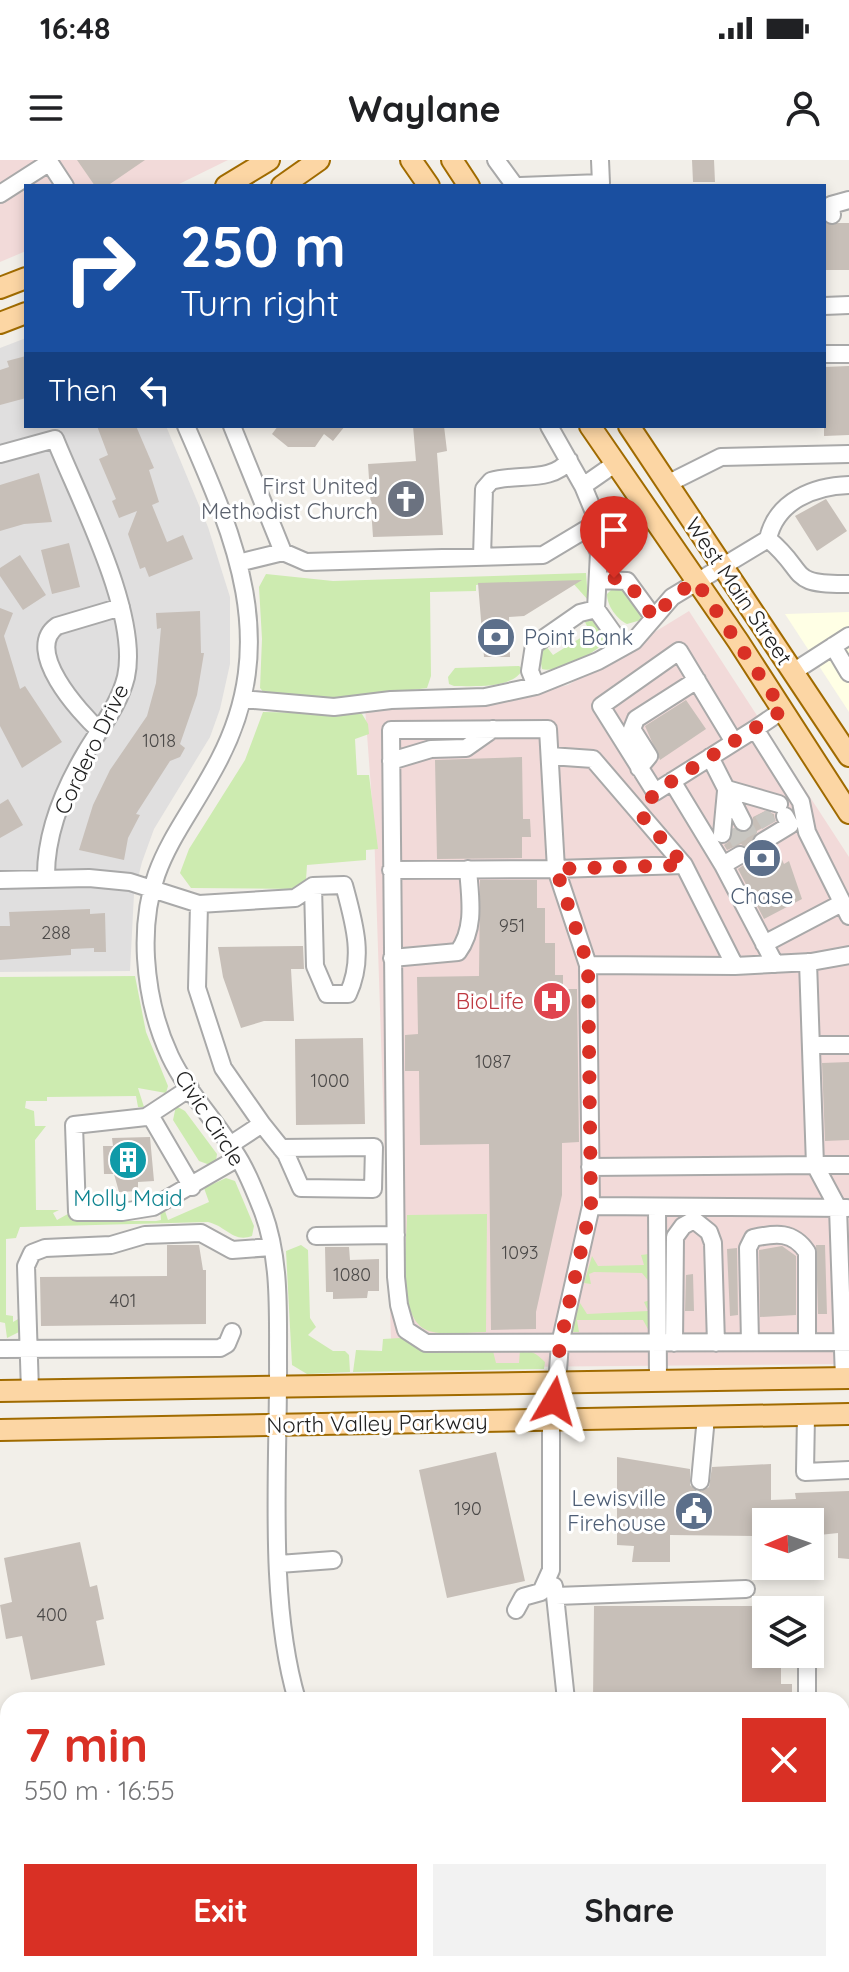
<!DOCTYPE html>
<meta charset="utf-8">
<style>
:root{--surface:#fff;--page:#f2f2f2;--text:#202124;--muted:#757577;--accent:#d93025}
body{margin:0;font-family:Quicksand,sans-serif;background:var(--page);color:var(--text);height:100vh;display:flex;flex-direction:column;font-size:30px;white-space:nowrap}
*{box-sizing:border-box;margin:0}
p{font-size:26px;color:var(--muted)}
.icon{flex:none;width:44px;height:44px;fill:none;stroke:currentColor;stroke-width:2;stroke-linecap:round;stroke-linejoin:round}
.map{position:relative;flex:1;overflow:hidden}
.panel{position:absolute;left:0px;top:1532px;width:850px;height:280px;display:flex;flex-direction:column;background:var(--surface);border-radius:24px 24px 0 0;box-shadow:0 4px 12px #0003}
.panel>*{flex:none}
.banner{position:absolute;left:24px;top:24px;width:802px;height:244px;border-radius:0px;box-shadow:0 4px 12px #0003;background:#1a4fa0;color:#fff;overflow:hidden}
.needle{width:52px;rotate:268deg}
.fabs{position:absolute;left:752px;top:1348px;display:grid;gap:16px}
.fabs a{display:grid;place-items:center;width:72px;height:72px;border-radius:0px;background:var(--surface);box-shadow:0 4px 12px #0003;font-size:40px}
.pin{position:absolute;display:grid;place-items:center;width:68px;height:68px;color:#fff;margin:-82px -34px;border-radius:50% 50% 50% 0;rotate:-45deg;box-shadow:0 0 8px #0007}
.pin .icon{rotate:45deg}
.me{position:absolute;width:88px;margin:-44px;rotate:7deg;stroke-linejoin:round;filter:drop-shadow(0 0 6px #0008)}
.turn{display:flex;align-items:center;gap:28px;height:168px;padding:0 24px;font-size:36px}
.turn .icon{width:104px;height:104px;stroke-width:2.5}
.turn b{display:block;font-size:56px;line-height:68px}
.then{display:flex;align-items:center;height:76px;padding:0 24px;background:#0003;gap:16px;font-size:30px}
.round{display:grid;place-items:center;flex:none;width:84px;height:84px;border-radius:0px;background:var(--page)}
.overview{display:flex;align-items:center;justify-content:space-between;height:136px;padding:0 24px}
h1{font-size:48px;font-weight:700;line-height:60px;color:var(--accent)}
.button{display:flex;gap:16px;margin-top:auto;padding:16px 24px}
.button a{flex:1;height:92px;border-radius:0px;background:var(--accent);color:#fff;font-size:32px;font-weight:700;line-height:92px;text-align:center}
.button a+a{background:var(--page);color:var(--text)}
.status{display:flex;justify-content:space-between;align-items:center;height:56px;padding:0 40px;background:var(--surface);direction:ltr}
.status svg{height:22px;fill:currentColor}
header{display:flex;justify-content:space-between;align-items:center;height:104px;padding:0 24px;background:var(--surface);font-size:36px;font-weight:700}
.map>svg:first-child{display:block}
.residential{fill:#e0dfdf}
.commercial{fill:#f2dad9}
.education{fill:#ffffe5}
.grass{fill:#cdebb0}
.building{fill:#c7bfb8}
.lines{fill:none;stroke-linecap:round;stroke-linejoin:round}
.minor-tunnel{stroke:#c8c6c1;stroke-width:16;stroke-dasharray:16 8;stroke-linecap:butt}
.minor-casing{stroke:#a9a9a9;stroke-width:20}
.major-casing{stroke:#a06b00;stroke-width:24}
.minor{stroke:#fff;stroke-width:16}
.major{stroke:#fcd6a4;stroke-width:20}
.route{stroke:#d93025;stroke-width:14;stroke-dasharray:0 25.2}
.labels{text-anchor:middle;stroke-width:6;stroke-linejoin:round;paint-order:stroke}
.number-label{font-size:18px;fill:#4b4948}
.worship-label{font-size:22px;fill:#5b616d;stroke:#fff;text-anchor:end}
.street-label{font-size:22px;fill:#222;stroke:#fff}
.service-label{font-size:22px;fill:#4e5e75;stroke:#fff;text-anchor:start}
.health-label{font-size:22px;fill:#be3a42;stroke:#fff;text-anchor:end}
.culture-label{font-size:22px;fill:#0d838f;stroke:#fff}
</style>
<div class="status"><b>16:48</b><svg viewBox="0 0 49 12"><path d="M0 12V9h3v3zM5 12V6h3v6zM10 12V3h3v9zM15 12V0h3v12zM26 1h20v11H26zM47 4h2v5h-2z"/></svg></div>
<header><svg class="icon" aria-label="menu" viewBox="0 0 24 24"><path d="M4 6h16M4 12h16M4 18h16"/></svg>Waylane<svg class="icon" aria-label="person" viewBox="0 0 24 24"><circle cx="12" cy="8" r="4"/><path d="M4 21q1-7 8-7t8 7"/></svg></header>
<div class="map">
<svg width="849" height="1812" viewBox="0 0 849 1812">
<rect width="100%" height="100%" fill="#f2efe9"/>
<path class="residential" d="M26,178v88h140l42,101 22,70v67l-10,45 -10,28 -56,92 -12,33 -8,32 -4,77 -130,1v-624z
M0,1559h8v235l-8,-32z
M10,1804h179l5,8h-182z"/>
<path class="commercial" d="M0,0h228l-53,26h-149v65l-26,11z
M689,451l160,246v507l-457,4 -18,-539 -9,-122 128,-5 75,-17z"/>
<path class="education" d="M849,452v100l-64,-98z"/>
<path class="grass" d="M586,413l2,27 -17,-19 -88,3 -7,1v6l-46,1 1,84 -4,12 -80,11 -82,-5 -5,-6 2,-49 -3,-52 7,-13 67,7z
M614,427l13,1 15,23 -1,9 -14,4c-10,-5 -20,-18 -20,-30z
M595,459l13,17c-4,15 -52,38 -66,33l-3,-16 7,-7 7,9 37,-23 -5,-10z
M519,506l4,3c-10,20 -48,17 -69,17l-5,-2 -1,-7 7,-9z
M263,552l99,2 6,10 1,10 -14,5 2,36h12l9,74 -12,1v10l-59,5 -1,15 -8,9 -107,-1 -11,-15 9,-24 56,-89z
M135,816l11,56 22,54 -2,7 -28,-5 6,19h-6l-2,-11 -89,1v4h-21l-1,7 9,3 1,15h11l-11,14 1,70h23l-6,3 4,7 18,-10v11h81l5,-1 -1,-12h4l4,12 41,-18 -5,-14 22,-10 9,3 19,45 -2,10c-19,7 -26,-10 -44,-14l-188,5 -4,11 -10,1v76l7,1v6l7,-4 -1,14 -12,6 -2,-15 -5,-1v-345z
M176,946l9,5 32,43 -1,7 -6,4 -11,-4 -26,-41z
M487,1054l-1,118c-17,0 -40,4 -57,-1 -34,-11 -22,-86 -22,-116z
M301,1085l7,5 2,68 6,9 -8,8 25,16h12l4,4 1,17 -43,2 -15,-9 -6,-114z
M649,1094l1,29 -8,-10 -48,-1 -5,2 2,10 -7,-1 8,-27 6,10 46,-1 -3,-10z
M650,1140l-1,31 -6,-11h-66l2,12h-9l10,-29 7,11 61,-3 -4,-9z
M400,1178l26,13h67l3,12h23l1,-13c12,1 16,3 25,12l-1,7 -191,3 3,-22 26,1 1,-12z"/>
<path class="building" d="M77,0h68l-38,26h-12z
M692,0h22l1,22h-22z
M825,63h24v47h-25z
M26,196v42l-26,7v-35l9,-3 -2,-6z
M849,206v69l-25,1v-69z
M97,266h39l18,42 -5,2 10,32 -7,3 15,37 16,-7 10,24 -44,18 -4,-10 -5,2 -12,-35 9,-23 -18,7 -7,-17 4,-2 -17,-40 9,-4z
M278,266h67l-12,15 -9,-7 -9,13h-27l-16,-13z
M413,266h31l3,25 -10,2 6,82 -70,2 -5,-73 48,-3z
M39,313l13,49 -28,2 -24,7v-46z
M826,339l21,32 -30,20 -22,-35z
M69,383l11,44 -28,7 -11,-44z
M20,395l26,40 -23,15 -23,-34v-8z
M582,420l-58,36 -15,1 1,40h-26l-6,-74z
M0,448l13,5 -9,23 16,53 5,-3 37,56 -40,26 -22,-42z
M200,451l1,42h3l-7,42 -17,49 5,4 -5,9 -10,4 -34,53 4,1 -12,23 -4,22 -45,-10 14,-45 17,-35 37,-54 9,-33 5,-55 -4,1 -1,-16z
M686,540l20,29 -46,31 -15,-34z
M522,597l1,62h7l1,18h-9v21l-85,1 -2,-99z
M8,639l15,26 -23,13v-34z
M765,651l9,3 1,7 -18,10 -5,16 9,6 15,-6 8,17 5,-3 13,38 -38,20 -26,-50 11,-8 1,-11 -9,-6 -14,6 -3,-5 7,-5 3,-12 8,5 7,-2 4,-14z
M480,720h57v28h8v35h10v32h8v14h14l2,153 -17,1v52l-26,117v17l-45,1 -2,-186 -69,1 -1,-74h-14v-36l13,-1 -1,-57 62,-1z
M90,749v5l15,-1 1,39h-12v-4l-23,1v6l-71,5v-34h10l-1,-14z
M303,786l1,23h-13l3,52h-30l-23,7 -18,-51 -5,-30z
M363,878l2,86 -69,1 -1,-86z
M849,902v78l-24,1 -3,-78z
M150,977l4,44 -16,1v9l-19,1 -5,-18h-10l-1,-28h10l-1,-8z
M167,1085h32l4,25h3v54l-165,2 -1,-49 127,-1z
M816,1085h9l2,69h-9z
M782,1086l14,10v59l-36,2 -1,-67z
M325,1087h24l1,13 29,-1v32h-11l-1,7 -34,1v-7h-7z
M737,1088l1,67 -8,1 -3,-67z
M693,1114l1,37h-9l1,-36z
M496,1292l29,129 -78,17 -28,-128z
M617,1297l73,12v16l8,7 11,-5 3,-20 59,-3v36l25,-1 -1,-6 54,-2v68l-11,-1v-25l-28,3v-14h-44v21l-11,1 -1,-8 -84,-1v27h-38l2,-16 -17,-1z
M80,1382l10,45 7,-2 7,34 -8,2 9,44 -74,15 -9,-44 -16,3 -6,-34 12,-3 -8,-44z
M764,1437h30l1,13h-29v44h15v30h11v15l-199,1 1,-94h171z"/>
<g class="lines">
<path class="minor-tunnel" d="M762,653l7,12
M743,662l12,24
M732,669l13,23"/>
<defs>
<path id="minor" d="M48,0l17,26
M496,0l19,26
M520,26l81,-3 -1,-23
M0,34l50,-32
M832,55l-1,-10 18,-5
M824,146l25,-1
M824,194h25
M186,266c49,112 95,215 33,334 -39,75 -78,105 -73,198 2,33 10,68 24,98 16,34 44,63 64,95 12,17 21,41 29,61 17,46 15,97 15,146 1,106 -11,241 19,342
M232,266l51,126
M549,266l34,60
M0,294l55,-15c24,60 85,175 71,238 -7,28 -25,50 -40,75 -22,37 -41,83 -40,127
M667,324l54,-27 128,-3
M849,325c-35,1 -73,16 -81,54 41,34 18,46 81,45
M588,368l11,25 -3,56
M482,397l2,-68 7,-8c26,-8 62,2 78,-21
M238,403l45,-11 23,10 237,-7 55,-33 -15,-36 33,-23
M598,420l29,1 27,37
M833,486l16,27
M793,512l56,-36
M536,526l-6,-15 4,-26 46,-32 16,-4 27,38
M242,539l92,8 57,-7 94,-3 51,-11 62,-25 36,-20 38,-44 96,-58
M755,569l28,-19
M100,571c-21,-19 -77,-81 -43,-105l64,-19
M734,582l-55,-91 -78,55 54,86 100,-63 46,73 6,30 42,84
M550,596l43,3 91,106
M710,597l33,65
M391,601l40,-12 35,-1 27,-19
M639,608l10,-12 -17,-27 4,-10 61,-39
M672,621l51,84
M727,629l52,15
M722,674l4,-43
M762,682l28,-17 -5,-9
M740,695l-17,10 52,99
M391,710l165,-1 32,96 3,241
M0,720l89,-2 41,4 69,22 96,-6 18,-12 31,-1c10,37 21,73 4,109h-21l-12,-28 -2,-80
M199,744l-2,84 26,80 39,56 -32,21
M764,784l78,-41
M849,795l-38,7 -76,4 -51,-101 -128,4 -8,-140 -157,1 5,547 3,28 7,25 20,13 423,-1
M392,798l66,-6c18,-24 12,-55 10,-83
M808,802l7,203h34
M588,805l147,1
M811,885h38
M190,928l-44,29 -72,8 3,87h45l31,-5 85,-49
M150,955l42,72
M262,964l24,30 15,34 72,1 1,-42 -93,1
M590,1007l225,-2 23,43 6,170
M657,1047l1,174
M316,1076l80,-1
M750,1182l-2,-94 5,-10c23,-5 40,-7 54,14v90
M674,1183l1,-106 8,-11 11,-6 15,12 4,11 3,100
M0,1189l220,-1 7,-4 5,-12
M557,1223l3,-39 31,-138 256,2
M30,1231l-4,-125 6,-13 13,-5 66,-3 34,-10 56,-2 31,17 40,-3
M806,1255l-1,57 44,-2
M700,1321l6,-64
M279,1404l54,-4
M554,1426l12,114
M556,1436l190,-7
M516,1450l7,-13 18,-5 10,-22v-151
M807,1494v46
M0,1667l8,-2
M0,1705l2,6 6,1
M108,1804l5,8
M214,1804l5,8
M461,1804l11,8
M564,1804h3
M125,1812l24,-8
M589,1812l2,-8"/>
<path id="major" d="M411,0l18,26
M452,0l17,26
M226,26l43,-26
M282,26l37,-26
M0,128l26,-10
M0,163l26,-10
M590,266l148,215 111,172
M629,266l220,330
M0,1231l849,-13
M0,1270l849,-16"/>
</defs>
<use href="#minor" class="minor-casing"/>
<use href="#major" class="major-casing"/>
<use href="#minor" class="minor"/>
<use href="#major" class="major"/>
</g>
<g class="lines">
<path class="route" d="M554,1241l6,-57 31,-138 -3,-241 -32,-96 128,-4 -43,-50 14,-23 128,-82 -87,-129 -24,16 -18,21 -27,-37 -13,-3"/>
</g>
<defs>
<symbol id="church-disc" viewBox="-11 -11 22 22"><circle r="9.5" fill="#6b7280" stroke="#fff"/><path d="M-1.2-6h2.4v3.5h3.3v2.4h-3.3V6h-2.4V-.1h-3.3v-2.4h3.3Z" fill="#fff"/></symbol>
<symbol id="bank-disc" viewBox="-11 -11 22 22"><circle r="9.5" fill="#5c6f8a" stroke="#fff"/><path d="M-6-4H6V4H-6ZM0-2.3a2.3 2.3 0 1 0 0 4.6a2.3 2.3 0 1 0 0-4.6Z" fill="#fff"/></symbol>
<symbol id="hospital-disc" viewBox="-11 -11 22 22"><circle r="9.5" fill="#e0444e" stroke="#fff"/><path d="M-5-5h3v3.5h4V-5h3V5h-3V1.5h-4V5h-3Z" fill="#fff"/></symbol>
<symbol id="building-disc" viewBox="-11 -11 22 22"><circle r="9.5" fill="#0f9aa8" stroke="#fff"/><path d="M-4-6H4V6H1V3H-1V6H-4ZM-2.5-4.3h1.7v1.8h-1.7ZM.8-4.3h1.7v1.8H.8ZM-2.5-1h1.7V.8h-1.7ZM.8-1h1.7V.8H.8Z" fill="#fff"/></symbol>
<symbol id="civic-disc" viewBox="-11 -11 22 22"><circle r="9.5" fill="#5c6f8a" stroke="#fff"/><path d="M-.6-6.5H3V-4.5H.6V-3L4-1V1h2V6H-6V1h2V-1L-.6-3ZM-1.2 2.5V6h2.4V2.5Z" fill="#fff"/></symbol>
</defs>
<g fill-rule="evenodd">
<use href="#church-disc" x="384" y="317" width="44" height="44"/>
<use href="#bank-disc" x="474" y="455" width="44" height="44"/>
<use href="#bank-disc" x="740" y="676" width="44" height="44"/>
<use href="#hospital-disc" x="530" y="819" width="44" height="44"/>
<use href="#building-disc" x="106" y="978" width="44" height="44"/>
<use href="#civic-disc" x="672" y="1329" width="44" height="44"/>
</g>
<g class="labels">
<g class="number-label">
<text x="159" y="587">1018</text>
<text x="512" y="772">951</text>
<text x="56" y="779">288</text>
<text x="493" y="908">1087</text>
<text x="330" y="927">1000</text>
<text x="520" y="1099">1093</text>
<text x="352" y="1121">1080</text>
<text x="123" y="1147">401</text>
<text x="468" y="1355">190</text>
<text x="52" y="1461">400</text>
</g>
<g class="worship-label">
<text x="378" y="334">First United<tspan x="378" dy="25">Methodist Church</tspan></text>
</g>
<g class="street-label">
<text transform="translate(739 431) rotate(56)" y="8">West Main Street</text>
<text transform="translate(91 589) rotate(-64)" y="8">Cordero Drive</text>
<text transform="translate(210 958) rotate(57)" y="8">Civic Circle</text>
<text transform="translate(377 1263) rotate(-1)" y="8">North Valley Parkway</text>
</g>
<g class="service-label">
<text x="524" y="485">Point Bank</text>
<text x="762" y="744" text-anchor="middle">Chase</text>
<text x="666" y="1346" text-anchor="end">Lewisville<tspan x="666" dy="25">Firehouse</tspan></text>
</g>
<g class="health-label">
<text x="524" y="849">BioLife</text>
</g>
<g class="culture-label">
<text x="128" y="1046">Molly Maid</text>
</g>
</g>
</svg>
<div class="fabs">
<a><svg class="needle" viewBox="-14 -14 28 28"><path d="M0-13l5 13h-10z" fill="#e53935"/><path d="M0 13l5-13h-10z" fill="#757577"/></svg></a>
<a><svg class="icon" aria-label="layers" viewBox="0 0 24 24"><path d="M12 4l9 5-9 5-9-5zM3 14l9 5 9-5"/></svg></a>
</div>
<div class="pin" style="left:614px;top:418px;background:#d93025"><svg class="icon" aria-label="arrive" viewBox="0 0 24 24"><path d="M6 21V4h12l-3 4 3 4H6"/></svg></div>
<svg class="me" style="left:554px;top:1241px" viewBox="-20 -20 40 40"><path d="M0-17L14 15 0 8-14 15z" fill="#d93025" stroke="#fff" stroke-width="4"/></svg>
<div class="banner">
<div class="turn"><svg class="icon" aria-label="right" viewBox="0 0 24 24"><path d="M7 20v-9h11M14 6l5 5-5 5"/></svg><div><b>250 m</b>Turn right</div></div>
<div class="then">Then<svg class="icon" aria-label="left" viewBox="0 0 24 24"><path d="M17 20v-9H6M10 6l-5 5 5 5"/></svg></div>
</div>
<section class="panel">
<div class="overview"><div><h1>7 min</h1><p>550 m · 16:55</p></div><a class="round" style="background:#d93025;color:#fff"><svg class="icon" aria-label="close" viewBox="0 0 24 24"><path d="M6 6l12 12M18 6L6 18"/></svg></a></div>
<div class="button"><a>Exit</a><a>Share</a></div>
</section>
</div>
